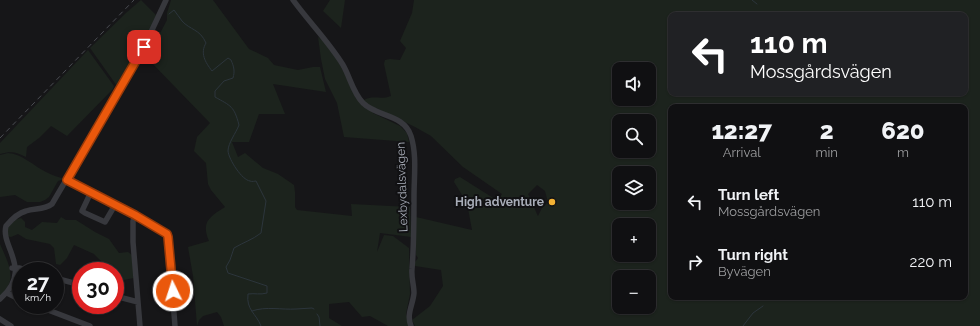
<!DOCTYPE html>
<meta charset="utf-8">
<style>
:root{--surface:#101012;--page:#1e1e20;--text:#f1f3f6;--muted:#9c9d9f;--line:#303032}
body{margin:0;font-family:Raleway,sans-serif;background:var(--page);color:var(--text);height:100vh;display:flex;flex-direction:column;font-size:15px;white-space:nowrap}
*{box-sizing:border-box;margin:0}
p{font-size:13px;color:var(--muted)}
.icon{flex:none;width:22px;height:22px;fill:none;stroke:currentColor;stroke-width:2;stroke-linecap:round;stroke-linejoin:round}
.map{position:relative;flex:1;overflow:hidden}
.drawer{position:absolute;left:668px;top:104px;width:300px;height:196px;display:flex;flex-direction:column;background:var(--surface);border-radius:8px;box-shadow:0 1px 3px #0004,0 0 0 1px var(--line)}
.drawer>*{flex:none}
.top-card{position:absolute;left:668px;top:12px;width:300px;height:84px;border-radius:8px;box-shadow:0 1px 3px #0004,0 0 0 1px var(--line);background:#202124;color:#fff;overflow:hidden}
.buttons{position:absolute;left:612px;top:62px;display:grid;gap:8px}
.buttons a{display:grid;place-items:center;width:44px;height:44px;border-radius:8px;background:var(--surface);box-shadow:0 1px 3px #0004,0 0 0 1px var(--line);font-size:20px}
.speed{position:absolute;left:12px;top:262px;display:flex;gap:8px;font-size:20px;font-weight:700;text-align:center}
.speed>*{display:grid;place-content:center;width:52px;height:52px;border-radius:50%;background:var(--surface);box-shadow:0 1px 3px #0004,0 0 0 1px var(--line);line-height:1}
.speed small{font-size:10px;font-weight:400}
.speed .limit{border:6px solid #d22;background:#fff;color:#111}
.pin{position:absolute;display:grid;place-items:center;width:34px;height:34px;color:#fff;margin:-17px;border-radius:8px;box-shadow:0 2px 6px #0006}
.me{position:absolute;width:44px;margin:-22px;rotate:356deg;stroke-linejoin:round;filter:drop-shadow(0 0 3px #0008)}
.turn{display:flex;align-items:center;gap:14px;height:84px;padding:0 16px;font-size:18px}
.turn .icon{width:52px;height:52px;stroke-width:2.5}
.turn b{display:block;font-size:28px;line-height:34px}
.eta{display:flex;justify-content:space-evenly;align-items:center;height:68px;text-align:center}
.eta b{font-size:24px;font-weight:800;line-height:28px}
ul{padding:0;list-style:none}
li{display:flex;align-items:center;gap:12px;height:60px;padding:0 16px}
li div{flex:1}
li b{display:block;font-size:15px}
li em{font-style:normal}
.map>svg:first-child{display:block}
.green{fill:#1c231d;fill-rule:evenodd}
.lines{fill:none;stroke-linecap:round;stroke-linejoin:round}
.stream{stroke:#2c353c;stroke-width:1}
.minor{stroke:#37383d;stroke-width:5.5}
.rail{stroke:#4a4c52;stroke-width:1;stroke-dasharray:5 4;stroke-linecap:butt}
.route-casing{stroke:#983908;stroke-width:10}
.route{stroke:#ea580c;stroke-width:7}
.poi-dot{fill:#f2b134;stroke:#111113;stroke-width:1.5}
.labels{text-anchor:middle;stroke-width:4;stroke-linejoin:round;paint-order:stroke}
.street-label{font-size:12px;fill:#a8adb8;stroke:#111113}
.poi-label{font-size:12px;font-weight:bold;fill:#a8adb8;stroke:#111113;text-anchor:end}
</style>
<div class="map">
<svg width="980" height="326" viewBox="0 0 980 326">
<rect width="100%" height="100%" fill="#161618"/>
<path class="green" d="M141,0l15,15 -10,24 -27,48 -2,-1 -27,-38 37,-36z
M171,0h42l36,49 19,9 6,7 24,5 15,-3h7l6,25 -53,-8 12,30h-26l-10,28h-17l6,15 7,-4 18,15 15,6 16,11 1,7v15l2,3 55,6 -1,-12 59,3 1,30 -31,-4 -3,19 7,-17 9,1 16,12 1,46 -4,20 4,12h-22l-18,-10 -8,1 -13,-15 -20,2v14l13,8h-118l-3,-9 -4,-5 -14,4 -4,4 -2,6 -4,-50 -5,-29 21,-6c-8,-19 0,-24 16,-34l-14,-17 -3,-6 -2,-21 -12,-12 3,-14 13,-14 -63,-65 20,-38v-7z
M330,0h15l-4,28 -18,-17z
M414,0h566v326h-565l-3,-6 18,-14 13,-20 -2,-16 -26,-4v-4l3,-4 -2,-3v-38l56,13 -5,-27 -13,-21 1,-3 5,-2 38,24 4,-7 -39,-27 -32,-31 -16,-9 -39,-19 -3,5 27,13 7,7 2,9 -65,-5 -7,-34 -12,-24 -4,-20 -3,-22c15,9 31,45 38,61l8,2c8,-5 18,0 27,-4l-7,-32 1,-4 5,-1 10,1 6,-12 -6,-7 12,-28zM671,15h294v78h-294zM619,69h30v30h-30zM671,107h294v190h-294zM619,121h30v30h-30zM619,173h30v30h-30zM537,185l8,6 3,11 -6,6 -4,8c-4,-7 -5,-15 -10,-22zM619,225h30v30h-30zM619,277h30v30h-30z
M88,50l26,36 -1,3 -46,47 -16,-10 -12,12 -12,9 -1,10c-10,-5 -14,-6 -26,-3v-11z
M8,153c14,1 26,13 38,19 5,3 13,5 18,7l-6,2 -9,16 -4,3 -5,2h-13l-12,-7 -15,2v-42z
M61,217l5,3h10l19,12 14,7 10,14 9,-1 4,3 2,23 -11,2 -8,-2v-7h-5l-4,-4 -6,1 1,-7 -7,-7 -20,-9 -7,13 -7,7 -4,-1 -2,-16 -4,-4 -24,-5 -8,-5 -7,3 -7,-2c3,-7 8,-15 17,-17l4,4v5l7,3 10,-8 15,1z
M0,244c8,19 19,35 0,52z"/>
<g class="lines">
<path class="stream" d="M752,0l5,4
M169,14l5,-4c3,4 5,7 8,11 8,9 18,8 24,22 -6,10 -1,19 6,28l16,-13 3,2c3,7 4,11 2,18l-9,3 -9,10v6c16,9 19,9 24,28 -3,8 -11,18 -11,26 1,9 14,29 22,30 2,1 5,0 6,0l10,20 -5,32c-9,7 -17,9 -27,15l-4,12 -4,7 2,6 39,13v7c-7,2 -12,0 -19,1 -2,16 8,19 13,32
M252,311c14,-5 30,-1 44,-2 5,0 11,-1 16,-1l2,1
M317,314l2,3 1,9
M743,326l10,-13 10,-7"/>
<path class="minor" d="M293,0c16,22 36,42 50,65 7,12 10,28 20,38 14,14 41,11 48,33 6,19 3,41 3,60 0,25 0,49 -2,73 -1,8 2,16 2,24 -1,12 -8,21 -3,33
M67,180l68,35 32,18 1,4 7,89
M91,192l-9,19 3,2 20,9 10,-17
M135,215l-2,6v21l7,84
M12,268h7l12,3
M55,278l26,7
M7,293l14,7
M115,296l23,6
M0,299c34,-30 0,-52 6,-73 5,-6 12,-13 20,-15 9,-3 18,-1 26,-7l92,-157 22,-47
M35,305l55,21
M0,319l11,7"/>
<path class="rail" d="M0,138l134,-138"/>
</g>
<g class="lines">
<defs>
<path id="route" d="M144,47l-77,133 68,35 32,19 1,3 5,54"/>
</defs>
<use href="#route" class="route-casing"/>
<use href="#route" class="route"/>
</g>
<circle class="poi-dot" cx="552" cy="202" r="4"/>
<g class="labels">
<g class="street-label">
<text transform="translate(402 187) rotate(-92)" y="4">Lexbydalsvägen</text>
</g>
<g class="poi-label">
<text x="544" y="206">High adventure</text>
</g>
</g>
</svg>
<div class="buttons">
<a><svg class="icon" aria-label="sound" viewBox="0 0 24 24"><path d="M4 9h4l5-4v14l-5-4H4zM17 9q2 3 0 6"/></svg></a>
<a><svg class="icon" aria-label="search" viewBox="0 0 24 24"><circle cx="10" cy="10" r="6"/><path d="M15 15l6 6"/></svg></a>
<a><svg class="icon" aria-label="layers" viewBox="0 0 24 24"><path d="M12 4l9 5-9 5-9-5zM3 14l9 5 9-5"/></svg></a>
<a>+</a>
<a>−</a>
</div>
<div class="speed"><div>27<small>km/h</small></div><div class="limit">30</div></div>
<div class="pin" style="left:144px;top:47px;background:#d93025"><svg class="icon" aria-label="arrive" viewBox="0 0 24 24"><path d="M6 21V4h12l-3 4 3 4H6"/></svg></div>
<svg class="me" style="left:173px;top:291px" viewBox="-20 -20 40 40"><circle r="17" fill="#ea580c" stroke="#fff" stroke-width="3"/><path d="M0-11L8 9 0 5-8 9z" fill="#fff"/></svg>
<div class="top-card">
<div class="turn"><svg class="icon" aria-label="left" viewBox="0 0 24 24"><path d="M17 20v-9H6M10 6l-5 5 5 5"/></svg><div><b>110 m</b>Mossgårdsvägen</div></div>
</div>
<section class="drawer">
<div class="eta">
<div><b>12:27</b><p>Arrival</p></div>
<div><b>2</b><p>min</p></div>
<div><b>620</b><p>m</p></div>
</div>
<ul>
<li><svg class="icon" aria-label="left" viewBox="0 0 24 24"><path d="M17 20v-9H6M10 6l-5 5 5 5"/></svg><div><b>Turn left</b><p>Mossgårdsvägen</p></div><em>110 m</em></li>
<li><svg class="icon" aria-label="right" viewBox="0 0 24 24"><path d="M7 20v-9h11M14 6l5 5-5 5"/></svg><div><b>Turn right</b><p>Byvägen</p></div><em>220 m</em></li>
</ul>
</section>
</div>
